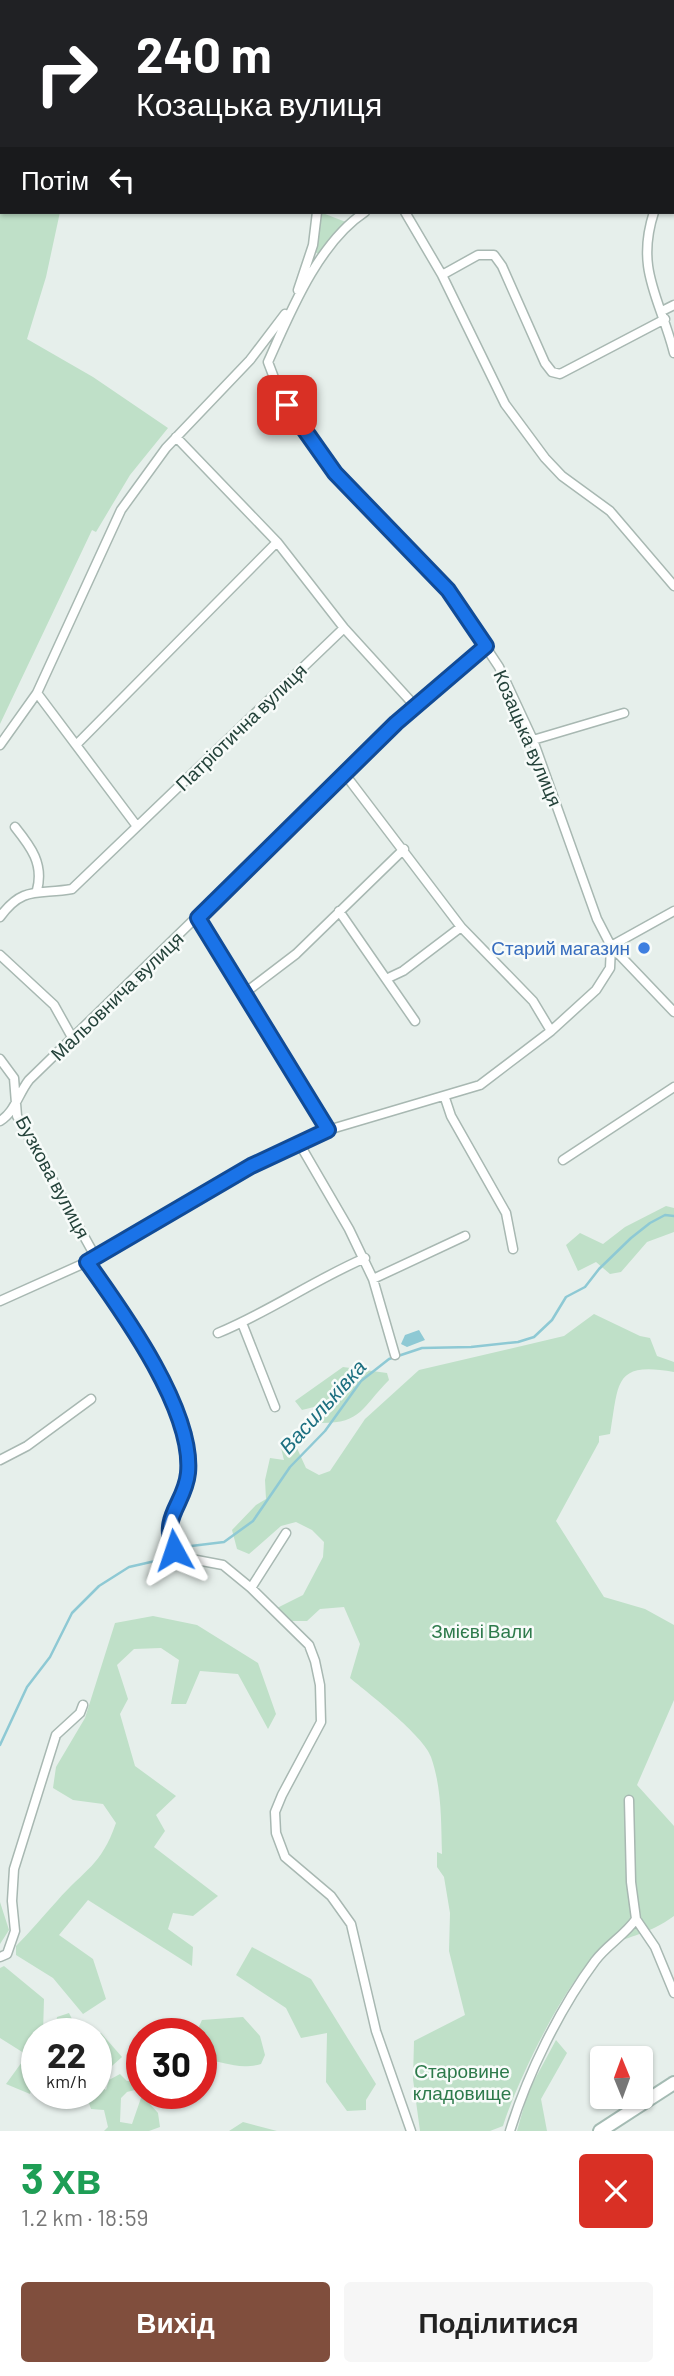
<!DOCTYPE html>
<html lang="uk">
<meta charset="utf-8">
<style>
:root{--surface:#fff;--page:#f6f6f6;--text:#222;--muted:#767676;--accent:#804e3d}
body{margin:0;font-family:Barlow,sans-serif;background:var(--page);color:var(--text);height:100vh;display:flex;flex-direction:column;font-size:26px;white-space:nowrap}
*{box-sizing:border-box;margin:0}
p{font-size:23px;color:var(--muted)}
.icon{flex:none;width:38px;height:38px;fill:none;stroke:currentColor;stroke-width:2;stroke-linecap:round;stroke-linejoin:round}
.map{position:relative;height:2131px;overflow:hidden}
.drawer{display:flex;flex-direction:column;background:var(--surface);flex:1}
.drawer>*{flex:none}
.banner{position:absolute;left:0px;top:0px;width:676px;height:214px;box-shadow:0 2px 5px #0004;background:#202124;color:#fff;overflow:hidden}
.needle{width:46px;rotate:359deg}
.fabs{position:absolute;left:590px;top:2046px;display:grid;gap:14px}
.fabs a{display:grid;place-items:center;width:63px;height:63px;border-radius:7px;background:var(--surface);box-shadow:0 2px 5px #0004;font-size:35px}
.speed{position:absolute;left:21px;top:2018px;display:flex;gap:14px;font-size:35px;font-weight:700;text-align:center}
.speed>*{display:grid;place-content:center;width:91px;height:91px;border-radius:50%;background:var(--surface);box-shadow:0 2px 5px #0004;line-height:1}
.speed small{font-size:18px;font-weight:400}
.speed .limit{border:10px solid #d22;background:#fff;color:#111}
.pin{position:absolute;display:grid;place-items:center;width:60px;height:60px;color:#fff;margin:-30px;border-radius:14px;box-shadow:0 4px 10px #0006}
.me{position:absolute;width:77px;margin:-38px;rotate:355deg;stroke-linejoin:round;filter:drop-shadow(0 0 5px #0008)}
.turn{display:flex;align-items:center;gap:24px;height:147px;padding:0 21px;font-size:32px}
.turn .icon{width:91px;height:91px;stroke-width:2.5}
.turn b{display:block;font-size:49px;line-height:60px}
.then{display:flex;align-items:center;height:66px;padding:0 21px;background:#0003;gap:14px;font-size:26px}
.round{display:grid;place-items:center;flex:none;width:74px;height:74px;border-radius:7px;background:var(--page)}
.overview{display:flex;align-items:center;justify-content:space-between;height:119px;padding:0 21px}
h1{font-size:42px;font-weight:700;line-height:52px;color:#1e9e55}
.action{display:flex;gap:14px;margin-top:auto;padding:14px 21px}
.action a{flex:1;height:80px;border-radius:7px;background:var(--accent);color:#fff;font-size:28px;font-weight:700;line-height:80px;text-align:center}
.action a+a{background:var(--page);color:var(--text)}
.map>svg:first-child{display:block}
.built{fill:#d4dfda}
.green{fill:#bfe0c8}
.water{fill:#8ec9d4}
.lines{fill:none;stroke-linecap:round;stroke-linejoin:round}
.stream{stroke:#8ec9d4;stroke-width:2.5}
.street-casing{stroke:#a8b8b2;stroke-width:11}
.secondary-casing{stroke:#a4bbb3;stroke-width:16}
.street{stroke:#fff;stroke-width:8}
.secondary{stroke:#fff;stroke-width:12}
.route-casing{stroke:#114b97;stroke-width:18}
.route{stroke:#1a73e8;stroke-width:12}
.shop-dot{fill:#3f7fe0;stroke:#f7fbf9;stroke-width:2.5}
.labels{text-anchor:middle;stroke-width:5;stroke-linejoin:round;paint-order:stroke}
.street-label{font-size:19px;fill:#24423a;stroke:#f7fbf9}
.shop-label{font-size:19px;fill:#366cbe;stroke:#f7fbf9;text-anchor:end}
.park-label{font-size:19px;fill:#2d7a4b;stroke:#f7fbf9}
.water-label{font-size:21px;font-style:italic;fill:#1c6f80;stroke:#f7fbf9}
</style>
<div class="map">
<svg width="674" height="2131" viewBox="0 0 674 2131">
<rect width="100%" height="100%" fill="#e6efeb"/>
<path class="built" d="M0,0h99l4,2h-101v20z"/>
<path class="green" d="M0,26l2,186h58l-14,65 -19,62 66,38 75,51 -38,47 -34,57 -4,-2 -92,194z
M320,212l31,12 -31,31 -5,-3z
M666,1206l8,2v24l-27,10 -26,30 -11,2 -14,-12 -18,9 -12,-26 14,-12 23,11 22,-17z
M594,1314l46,22 10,2 7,18 17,6v10c-61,-11 -55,11 -64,62l-11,2v6l-43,79 48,76 41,12 29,16v75l-37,85 37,41v90c-26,19 -42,18 -67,31 -36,19 -92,139 -104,179l-13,5h-70l-7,-52 1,-38 51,-26 -16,-64 1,-38 -6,-36 -7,-10v-15l5,2c-1,-32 0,-66 -11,-97 -7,-21 -63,-64 -81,-79l10,-34 -16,-37 -24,2 -13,12h-24l-6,-13 26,-13 20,-38 1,-15 -12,-12 -16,-8 -15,4 -32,28 -12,-5 -5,-19 24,-25 10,-6 -1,-19 5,-22 14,2 -4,-16 11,-9 15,33 13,7 11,-4 35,-52 54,-49 145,-34z
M343,1367l44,6 2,7c-28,28 -27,44 -71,43v-17l-16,4 -7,-9z
M153,1616l44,9 61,38 18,51 -8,15 -30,-55 -38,-3 -14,33h-15l8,-44 -18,-12 -27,1 -17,16 11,34 -8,15 15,52 41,30 -20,19 9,16 -11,16 64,49 -25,20 -20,-3 -5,16 25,18 -1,19 -104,-66 -29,35 34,24 13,40 -23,15 -30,-36 -37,-23v-9c14,-14 27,-30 41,-45 28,-32 44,-35 59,-78l-13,-19 -30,-4 -20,-12 3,-21 29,-49 30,-95z
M0,1902l9,28 -9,14z
M252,1947l59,32 65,105 -10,16v10l-19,1 -21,-29 1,-49 -26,5 -15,-30 -50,-33z
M4,1966l40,33 -1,34 -6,1v33l-7,27 -24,-10 21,-29 -27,-17v-70z
M69,2013l8,16 12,-3 3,7h-37l2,-16z
M243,2017l17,19 5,19 -4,9c-25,7 -36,-4 -60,-4v-26l-5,-1 6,-13z
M101,2033l21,24 -18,16 -8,1v-39z
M556,2040l11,13 -26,46 6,32h-30l11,-39z
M120,2074l7,7 12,1 -4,8 -8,2 -6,6 -1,24 12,2 10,-29 16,18 2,14 -11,4h-45l4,-4 -4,-17 -13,-1 -3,-9 -9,-6 -12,7 -6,-5 1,-3h34v-9l10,6 3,-10z
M243,2122l34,9h-48z"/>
<path class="water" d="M419,1330l6,10 -18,7 -6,-3 4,-9z"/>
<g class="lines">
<path class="stream" d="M183,1547l41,-5 29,-21 37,-54 35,-36 36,-50 28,-22 33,-11 49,-1 47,-5 16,-5 18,-17 14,-23 19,-10 14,-18 32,-31 19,-15 15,-8 9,1
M0,1745l27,-58 23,-30 22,-44 27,-27 30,-19 48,-11"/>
<defs>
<path id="street" d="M632,0v2
M341,2v-2
M405,212l37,63
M654,212c-19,58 6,86 20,141
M298,290l15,-45 4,-33
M662,311l12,-6
M665,319l-105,55 -8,-2 -7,-9 -43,-97 -8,-11h-16l-36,20 63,129 40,54 17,18 48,35 64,75
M176,437l101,105 67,86 71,78
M37,693l99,132
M533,740l91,-27
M77,744l200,-202
M0,745l37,-52 84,-183 45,-62 84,-88 35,-46
M344,773l117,154 72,74 18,30
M15,827c16,20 29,37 22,63
M339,911l76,110
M674,911l-63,35 63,66
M0,917c23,-32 39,-22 72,-28l272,-261
M198,918l130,212
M0,955l54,50 19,34
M386,979l17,-8 58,-44
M246,992l50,-38 108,-105
M0,1059l14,19 3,38 78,140
M445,1098l6,18 55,97 7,36
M0,1121c15,-9 18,-27 29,-41l367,-357 91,-77
M299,1143l50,86 24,50 92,-43
M563,1160l111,-73
M87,1262c36,49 106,148 101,211 -3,31 -28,43 -14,77l12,8 37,7 28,23 58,57 6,16 5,24 1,37 -39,73 -7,17 1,21 9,24 46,39 20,28 25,107 35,100
M373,1279l22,76
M0,1301l87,-39 129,-76 83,-43 29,-13 152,-45 71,-54 45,-41 14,-22 1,-22 -14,-27 -64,-179 -34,-73 -51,-77 -113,-117 -39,-54 -17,-28 -11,-29c22,-49 50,-119 97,-150
M242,1323l33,84
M218,1333c51,-21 96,-53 147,-75
M0,1460l27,-14 64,-47
M251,1588l35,-55
M636,1919l19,28 19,46
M0,1957l7,-3 8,-23 -3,-30 2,-32 42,-134 24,-22 3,-8
M510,2131c17,-56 50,-123 85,-170 12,-16 30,-26 41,-42l-5,-37 -2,-82"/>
<path id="secondary" d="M600,2131l74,-48"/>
</defs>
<use href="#street" class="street-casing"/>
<use href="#secondary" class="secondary-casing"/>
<use href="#street" class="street"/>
<use href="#secondary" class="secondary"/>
</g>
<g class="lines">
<defs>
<path id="route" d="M174,1550c-14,-34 11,-46 14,-77 6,-63 -66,-162 -101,-211l164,-96 77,-36 -130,-212 198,-195 90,-77 -38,-56 -113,-117 -48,-68"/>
</defs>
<use href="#route" class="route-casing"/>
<use href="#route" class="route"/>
</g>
<circle class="shop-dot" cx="644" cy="948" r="7"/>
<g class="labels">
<g class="street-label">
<text transform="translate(241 727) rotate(-44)" y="7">Патріотична вулиця</text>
<text transform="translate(528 738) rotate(67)" y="7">Козацька вулиця</text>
<text transform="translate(117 996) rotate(-44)" y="7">Мальовнича вулиця</text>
<text transform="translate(53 1177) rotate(62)" y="7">Бузкова вулиця</text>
</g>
<g class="shop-label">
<text x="630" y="955">Старий магазин</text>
</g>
<g class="park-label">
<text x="482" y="1638">Змієві Вали</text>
<text x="462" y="2078">Старовине<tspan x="462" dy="22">кладовище</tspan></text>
</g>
<g class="water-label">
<text transform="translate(323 1407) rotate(-48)" y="7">Васильківка</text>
</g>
</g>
</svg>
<div class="fabs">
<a><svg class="needle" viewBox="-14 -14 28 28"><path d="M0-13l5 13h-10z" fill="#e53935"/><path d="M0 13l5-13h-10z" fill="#767676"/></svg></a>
</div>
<div class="speed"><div>22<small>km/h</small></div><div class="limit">30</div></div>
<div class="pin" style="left:287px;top:405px;background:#d93025"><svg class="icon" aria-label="arrive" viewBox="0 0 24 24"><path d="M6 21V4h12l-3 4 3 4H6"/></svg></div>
<svg class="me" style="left:174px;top:1550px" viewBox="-20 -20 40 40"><path d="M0-17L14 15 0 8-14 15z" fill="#1a73e8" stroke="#fff" stroke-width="4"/></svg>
<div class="banner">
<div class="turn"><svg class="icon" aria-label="right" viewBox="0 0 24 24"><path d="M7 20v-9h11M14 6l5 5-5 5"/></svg><div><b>240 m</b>Козацька вулиця</div></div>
<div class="then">Потім<svg class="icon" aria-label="left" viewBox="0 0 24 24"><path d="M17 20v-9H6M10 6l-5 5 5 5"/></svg></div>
</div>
</div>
<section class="drawer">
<div class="overview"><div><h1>3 хв</h1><p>1.2 km · 18:59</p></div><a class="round" style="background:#d93025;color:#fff"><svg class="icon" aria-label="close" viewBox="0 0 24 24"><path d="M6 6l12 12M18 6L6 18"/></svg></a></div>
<div class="action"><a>Вихід</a><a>Поділитися</a></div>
</section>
